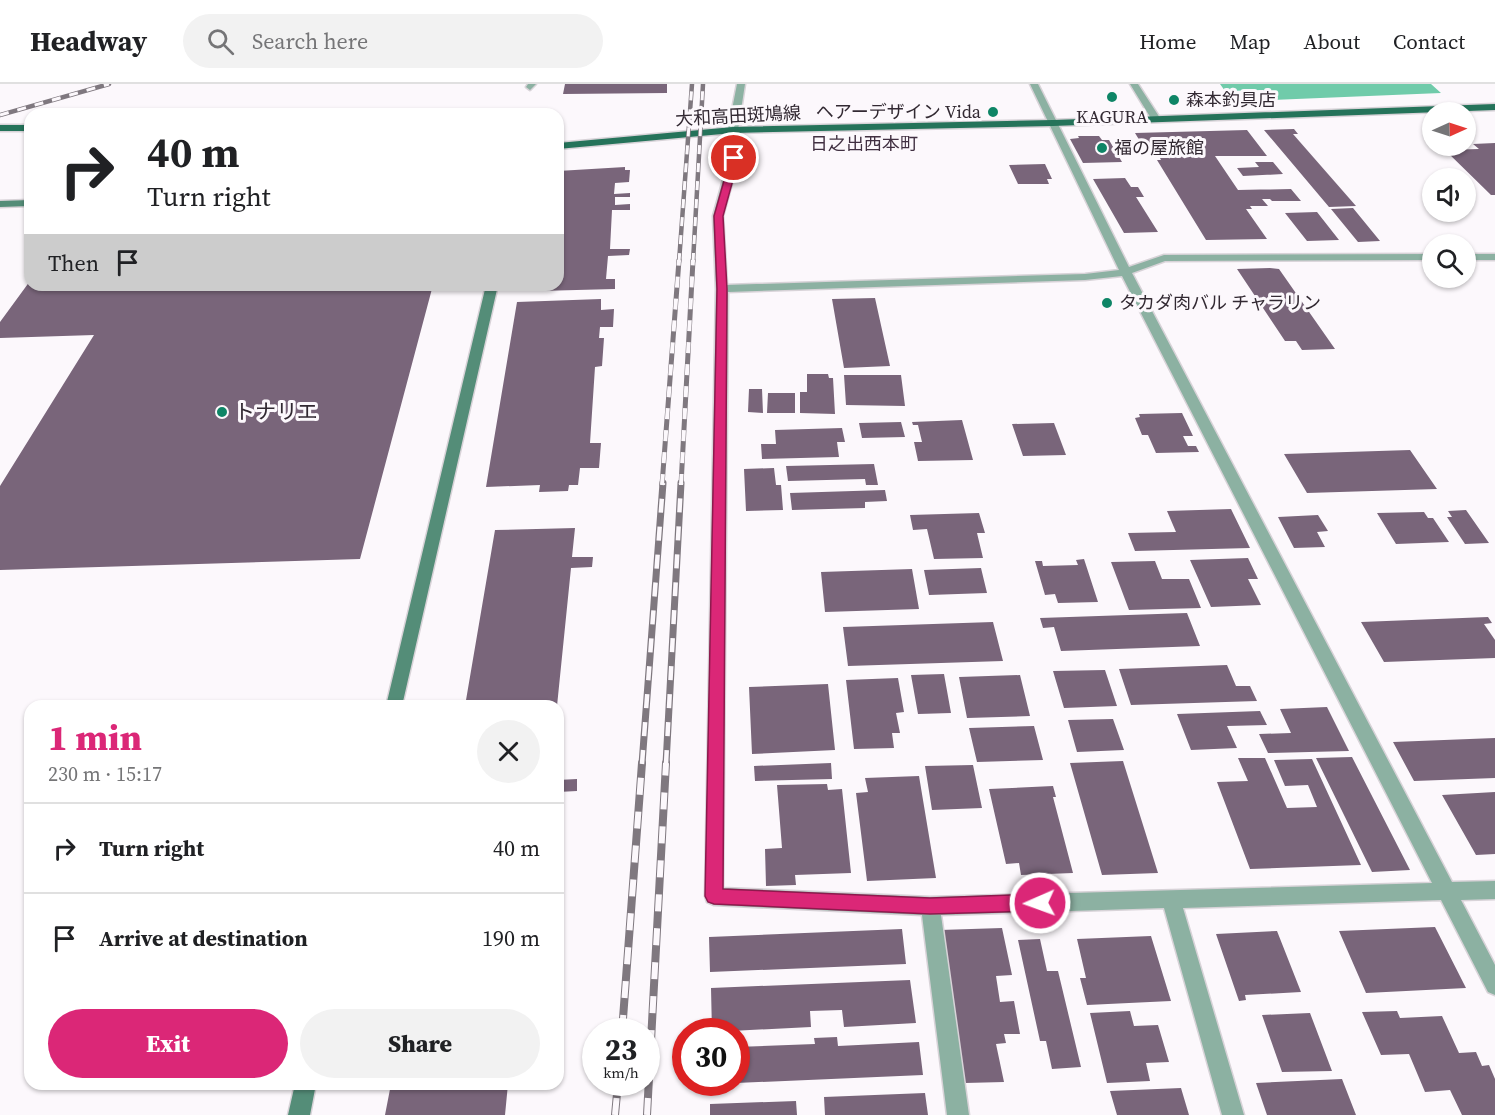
<!DOCTYPE html>
<meta charset="utf-8">
<style>
:root{--surface:#fff;--page:#f2f2f2;--text:#202124;--muted:#757577;--line:#e0e0e0;--accent:#db2777}
body{margin:0;font-family:"Source Serif 4","Noto Sans JP",serif;background:var(--page);color:var(--text);height:100vh;display:flex;flex-direction:column;font-size:22px;white-space:nowrap}
*{box-sizing:border-box;margin:0}
p{font-size:20px;color:var(--muted)}
.icon{flex:none;width:33px;height:33px;fill:none;stroke:currentColor;stroke-width:2;stroke-linecap:round;stroke-linejoin:round}
.map{position:relative;flex:1;overflow:hidden}
.panel{position:absolute;left:24px;top:616px;width:540px;height:390px;display:flex;flex-direction:column;background:var(--surface);border-radius:18px;box-shadow:0 2px 4px #0004}
.panel>*{flex:none}
.banner{position:absolute;left:24px;top:24px;width:540px;height:183px;border-radius:18px;box-shadow:0 2px 4px #0004;background:#fff;color:var(--text);overflow:hidden}
.needle{width:39px;rotate:87deg}
.tools{position:absolute;left:1422px;top:18px;display:grid;gap:12px}
.tools a{display:grid;place-items:center;width:54px;height:54px;border-radius:50%;background:var(--surface);box-shadow:0 2px 4px #0004;font-size:30px}
.speed{position:absolute;left:582px;top:934px;display:flex;gap:12px;font-size:30px;font-weight:700;text-align:center}
.speed>*{display:grid;place-content:center;width:78px;height:78px;border-radius:50%;background:var(--surface);box-shadow:0 2px 4px #0004;line-height:1}
.speed small{font-size:15px;font-weight:400}
.speed .limit{border:9px solid #d22;background:#fff;color:#111}
.pin{position:absolute;display:grid;place-items:center;width:51px;height:51px;color:#fff;margin:-26px;border:3px solid #fff;border-radius:50%;box-shadow:0 2px 6px #0007}
.me{position:absolute;width:66px;margin:-33px;rotate:268deg;stroke-linejoin:round;filter:drop-shadow(0 0 4px #0008)}
.turn{display:flex;align-items:center;gap:21px;height:126px;padding:0 24px;font-size:27px}
.turn .icon{width:78px;height:78px;stroke-width:2.5}
.turn b{display:block;font-size:42px;line-height:51px}
.then{display:flex;align-items:center;height:57px;padding:0 24px;background:#0003;gap:12px;font-size:22px}
.round{display:grid;place-items:center;flex:none;width:63px;height:63px;border-radius:32px;background:var(--page)}
.headline{display:flex;align-items:center;justify-content:space-between;height:102px;padding:0 24px}
h1{font-size:36px;font-weight:800;line-height:45px;color:var(--accent)}
.action{display:flex;gap:12px;margin-top:auto;padding:12px 24px}
.action a{flex:1;height:69px;border-radius:36px;background:var(--accent);color:#fff;font-size:24px;font-weight:800;line-height:69px;text-align:center}
.action a+a{background:var(--page);color:var(--text)}
ul{padding:0;list-style:none}
li{display:flex;align-items:center;gap:18px;height:90px;padding:0 24px;border-top:2px solid var(--line)}
li div{flex:1}
li b{display:block;font-size:22px}
li em{font-style:normal}
header{display:flex;align-items:center;gap:36px;box-sizing:border-box;height:84px;padding:0 30px;background:var(--surface);border-bottom:2px solid var(--line)}
header strong{font-size:28px}
nav{display:flex;gap:33px;margin-inline-start:auto;font-size:21px}
.search{width:420px;height:54px;background:var(--page);display:flex;align-items:center;gap:15px;box-sizing:border-box;padding:0 21px;border-radius:33px;color:var(--muted);font-size:22px}
.map>svg:first-child{display:block}
.water{fill:#70cbaa}
.building{fill:#79657a}
.lines{fill:none;stroke-linecap:round;stroke-linejoin:round}
.street-casing{stroke:#d8d3d8;stroke-width:3}
.secondary-casing{stroke:#d8d3d8;stroke-width:3}
.primary-casing{stroke:#d8d3d8;stroke-width:3}
.street{fill:#8cb1a2;fill-rule:evenodd}
.secondary{fill:#548d78;fill-rule:evenodd}
.primary{fill:#25735a;fill-rule:evenodd}
.rail-far3-casing{stroke:#7f787f;stroke-width:4.5}
.rail-far2-casing{stroke:#7f787f;stroke-width:5}
.rail-far1-casing{stroke:#7f787f;stroke-width:7}
.rail-casing{stroke:#7f787f;stroke-width:8}
.rail-far3{stroke:#fcf8fc;stroke-width:3;stroke-dasharray:9;stroke-linecap:butt}
.rail-far2{stroke:#fcf8fc;stroke-width:4;stroke-dasharray:11;stroke-linecap:butt}
.rail-far1{stroke:#fcf8fc;stroke-width:4.5;stroke-dasharray:14;stroke-linecap:butt}
.rail{stroke:#fcf8fc;stroke-width:6;stroke-dasharray:17;stroke-linecap:butt}
.route{fill:#db2777;stroke:#8e194d;stroke-width:1.5}
.poi-dot{fill:#0e8566;stroke:#fcf8fc;stroke-width:2}
.labels{text-anchor:middle;stroke-width:6;stroke-linejoin:round;paint-order:stroke}
.far-poi-label{font-size:18px;fill:#322932;stroke:#fcf8fc;text-anchor:start}
.far-street-label{font-size:18px;fill:#322932;stroke:#fcf8fc}
.far-neighbourhood-label{font-size:18px;fill:#413042;stroke:#fcf8fc}
.poi-label{font-size:21px;fill:#322932;stroke:#fcf8fc;text-anchor:start}
</style>
<header>
<strong>Headway</strong>
<div class="search"><svg class="icon" aria-label="search" viewBox="0 0 24 24"><circle cx="10" cy="10" r="6"/><path d="M15 15l6 6"/></svg>Search here</div>
<nav><a>Home</a><a>Map</a><a>About</a><a>Contact</a></nav>
</header>
<div class="map">
<svg width="1495" height="1031" viewBox="0 0 1495 1031">
<rect width="100%" height="100%" fill="#fcf8fc"/>
<path class="water" d="M1220,0h211l10,9 -169,7 -9,-10 -38,1z"/>
<path class="building" d="M565,0h102v9l-104,1z
M1294,45l4,5h-5l63,72 -27,1 -65,-77z
M1247,46l20,26h-52l23,34 53,-1 10,12h-29l-2,-2h-8l6,7h-18l2,3h-6l21,30 -61,1 -49,-80h4l-2,-4h-10l-14,-23z
M1078,52h21l3,4h7l13,22 -39,1 -13,-24 9,-1z
M1495,59v52h-4l-46,-45 34,-1 -6,-5z
M1255,78h18l10,12 -40,2 -6,-8 22,-1z
M1045,80l7,15h-5l2,5h-31l-9,-19z
M625,83v3h5l-1,12 -14,1 -1,11 16,-1v4h-15v8l15,-1v6h-18l-2,39h20l-1,6 -21,1 -2,23h9v10l-77,2 1,-3 -5,1v-4h24v-114z
M1125,94l6,9h7l6,10h-8l22,35 -34,1 -31,-54z
M1353,124l27,33 -22,1 -27,-33z
M1317,128l22,28 -32,1 -22,-28z
M1270,184l9,1 56,80 -33,1 -6,-9h-11l-48,-72z
M30,197v4h403l-73,274 -360,11v-84l94,-151 -94,3v-16z
M875,214l15,68 -46,2 -12,-69z
M601,215v11l13,-1 -1,18h-13l-1,11h5l-2,28 -7,1 -5,76h11l-2,25h-19l-2,17h-9l-1,6 -29,1 1,-7 -54,2 31,-185z
M807,290h21l1,4h4l2,36 -35,-1v-21h7z
M844,291h57l4,31 -59,-1z
M749,305h13l1,24 -15,-1z
M768,309h27v20h-28z
M1182,329l11,23h-10l5,10h8l3,6 -43,1 -8,-18h-6l-7,-17 5,-1 -1,-3z
M962,336l11,40 -55,1 -4,-19h8l-4,-17h-5l-1,-3z
M901,338l4,15 -43,1 -3,-15z
M1054,339l12,32 -43,1 -11,-32z
M842,344l3,14h-8l2,15 -77,2 -1,-15h15l-1,-14z
M1410,366l27,39 -130,4 -23,-39z
M874,380l4,21h-12l-1,-6 -77,2 -2,-15z
M774,384l2,17h5l2,25 -37,1 -2,-42z
M885,406l2,11 -22,1v6l-73,2 -2,-17z
M1231,425l19,39 -115,3 -7,-18 48,-1 -9,-21z
M1466,426l23,33 -24,1 -18,-27h5l-4,-6z
M1424,428l4,6h5l16,24 -53,2 -19,-31z
M979,429l6,20h-8l6,25 -49,1 -7,-30 -14,1 -3,-15z
M1318,431l10,16 -11,1 8,15 -31,1 -16,-31z
M575,444l-3,29h21l-1,10 -21,1 -14,138h-92l30,-176z
M1248,474l10,21h-10l13,26 -50,2 -21,-47z
M1084,475l14,43 -40,1 -3,-9 -10,1 -10,-34h7l1,5 35,-1 -2,-5z
M1155,477l7,18h27l12,29 -72,2 -18,-48z
M981,484l6,25 -58,2 -5,-25z
M912,485l7,40 -94,3 -4,-40z
M1187,529l13,33 -139,5 -7,-24 -11,1 -3,-10z
M1488,533l4,6 -8,1 11,16v18l-111,4 -23,-40z
M993,538l10,39 -155,5 -5,-39z
M1227,581l9,21h14l7,15 -126,4 -12,-36z
M1105,586l12,36 -53,2 -11,-37z
M944,590l7,39 -33,1 -7,-39z
M1020,591l10,41 -63,2 -8,-41z
M898,594l6,34 -8,1 4,20h-8l2,15 -40,1 -8,-69z
M828,600l7,66 -83,4 -3,-67z
M1327,623l22,44 -81,2 -9,-19 32,-1 -11,-24z
M1260,627l7,14 -40,1 10,22 -46,2 -14,-36z
M1113,635l11,31 -47,2 -9,-32z
M1034,642l9,34 -66,2 -8,-34z
M1495,654v40l-81,3 -21,-39z
M1352,673l58,113 -38,2 -56,-114z
M1238,674h27l22,50 30,-1 -9,-22 -23,1 -11,-26 38,-1 49,106 -111,4 -33,-87 31,-1z
M1123,677l35,112 -56,2 -32,-112z
M831,679l1,16 -77,2 -1,-15z
M973,681l9,43 -50,2 -7,-44z
M919,692l17,102 -69,3 -11,-88 12,-1 -3,-14z
M577,695v12l-19,1v-12z
M827,700l1,6 14,-1 9,84 -56,2 1,10 -30,1 -1,-37 17,-1 -5,-63z
M1053,702l3,11h-3l20,76 -52,2 -2,-12 -13,1 -17,-75z
M1495,708v62l-19,1 -34,-60z
M1435,843l31,61 -100,5 -27,-62z
M1002,844l10,47 -16,1 4,26 14,-1 6,33h-16l2,9 -10,1 8,38 -39,1 -25,-153z
M902,845l4,35 -196,8 -1,-35z
M1277,847l24,61 -56,3 1,5 -7,1 -23,-67z
M1151,852l20,65 -84,4 -7,-27h6l-9,-39z
M1040,855l7,32h11l23,96 -29,2 -6,-28h-6l-22,-101z
M910,896l6,43 -72,4 -2,-17 -32,1 1,16 -99,5 -1,-44z
M1130,927l4,15 24,-1 11,37 -23,1 4,18 -43,2 -17,-70z
M1397,927l3,7 42,-2 17,37 17,-1 6,14 7,-1 6,14v36h-33l-12,-25 -25,2 -16,-38 -28,1 -19,-43z
M1310,929l22,58 -50,1 -20,-57z
M837,953l1,9 81,-4 4,33 -187,8v-36l79,-3 -1,-6z
M1342,995l14,36h-89l-11,-32z
M391,1000h117l-3,31h-120z
M1181,1004l8,27h-72l-7,-24z
M925,1009l3,22h-103l-1,-18z
M796,1017l1,14h-87v-11z"/>
<g class="lines">
<defs>
<path id="street" d="M528,0h8l-6,6 -4,-3z
M737,0h8l-7,46 1,28 -16,58 4,69 358,-11 34,-4 -89,-186h8l91,183 35,-12 268,-1v6l-267,1 -33,12 320,609 43,-1v18l-34,1 34,65v30l-7,-3 -47,-92 -258,8 61,207h-22l-58,-207 -223,7 28,200h-22l-25,-200 -208,-10 -7,-3 -2,-6 11,-607 -3,-73 16,-58 -1,-28zM1122,192l310,607 -502,14 -207,-9 5,-596 357,-12z
M1130,0h8l22,34 -2,2h-6z
M1466,170h29v6h-29z"/>
<path id="secondary" d="M30,116v6l-30,1v-6z
M486,201h12l-96,421h-16z
M295,1000h21l-6,31h-22z"/>
<path id="primary" d="M1495,20v6l-442,16 -320,7 -175,16v-6l175,-16 320,-7z
M0,41h30v6h-30z"/>
</defs>
<use href="#street" class="street-casing"/>
<use href="#secondary" class="secondary-casing"/>
<use href="#primary" class="primary-casing"/>
<use href="#street" class="street"/>
<use href="#secondary" class="secondary"/>
<use href="#primary" class="primary"/>
<defs>
<path id="rail-far3" d="M0,31l109,-31
M679,178l13,-178
M693,178l10,-178"/>
<path id="rail-far2" d="M662,401l17,-225
M681,401l12,-225"/>
<path id="rail-far1" d="M642,680l21,-281
M666,680l15,-281"/>
<path id="rail" d="M622,948l20,-269
M615,1031l3,-32
M647,1031l19,-352"/>
</defs>
<use href="#rail-far3" class="rail-far3-casing"/>
<use href="#rail-far2" class="rail-far2-casing"/>
<use href="#rail-far1" class="rail-far1-casing"/>
<use href="#rail" class="rail-casing"/>
<use href="#rail-far3" class="rail-far3"/>
<use href="#rail-far2" class="rail-far2"/>
<use href="#rail-far1" class="rail-far1"/>
<use href="#rail" class="rail"/>
</g>
<path class="route" d="M731,72l8,2 -16,58 4,73 -4,600 207,9 110,-4 6,3 2,6 -2,5 -6,3 -110,3 -216,-10 -6,-2 -3,-6 12,-607 -3,-73z"/>
<g class="poi-dot">
<circle cx="1112" cy="13" r="6"/>
<circle cx="1174" cy="16" r="6"/>
<circle cx="993" cy="28" r="6"/>
<circle cx="1102" cy="64" r="6"/>
<circle cx="1107" cy="219" r="6"/>
<circle cx="222" cy="328" r="6"/>
</g>
<g class="labels">
<g class="far-poi-label">
<text x="1186" y="22">森本釣具店</text>
<text x="981" y="34" text-anchor="end">ヘアーデザイン Vida</text>
<text x="1112" y="39" text-anchor="middle">KAGURA</text>
<text x="1114" y="70">福の屋旅館</text>
<text x="1119" y="225">タカダ肉バル チャラリン</text>
</g>
<g class="far-street-label">
<text transform="translate(738 32) rotate(-3)" y="6">大和高田斑鳩線</text>
</g>
<g class="far-neighbourhood-label">
<text x="864" y="66">日之出西本町</text>
</g>
<g class="poi-label">
<text x="234" y="335">トナリエ</text>
</g>
</g>
</svg>
<div class="tools">
<a><svg class="needle" viewBox="-14 -14 28 28"><path d="M0-13l5 13h-10z" fill="#e53935"/><path d="M0 13l5-13h-10z" fill="#757577"/></svg></a>
<a><svg class="icon" aria-label="sound" viewBox="0 0 24 24"><path d="M4 9h4l5-4v14l-5-4H4zM17 9q2 3 0 6"/></svg></a>
<a><svg class="icon" aria-label="search" viewBox="0 0 24 24"><circle cx="10" cy="10" r="6"/><path d="M15 15l6 6"/></svg></a>
</div>
<div class="speed"><div>23<small>km/h</small></div><div class="limit">30</div></div>
<div class="pin" style="left:734px;top:74px;background:#d93025"><svg class="icon" aria-label="arrive" viewBox="0 0 24 24"><path d="M6 21V4h12l-3 4 3 4H6"/></svg></div>
<svg class="me" style="left:1040px;top:819px" viewBox="-20 -20 40 40"><circle r="17" fill="#db2777" stroke="#fff" stroke-width="3"/><path d="M0-11L8 9 0 5-8 9z" fill="#fff"/></svg>
<div class="banner">
<div class="turn"><svg class="icon" aria-label="right" viewBox="0 0 24 24"><path d="M7 20v-9h11M14 6l5 5-5 5"/></svg><div><b>40 m</b>Turn right</div></div>
<div class="then">Then<svg class="icon" aria-label="arrive" viewBox="0 0 24 24"><path d="M6 21V4h12l-3 4 3 4H6"/></svg></div>
</div>
<section class="panel">
<div class="headline"><div><h1>1 min</h1><p>230 m · 15:17</p></div><a class="round"><svg class="icon" aria-label="close" viewBox="0 0 24 24"><path d="M6 6l12 12M18 6L6 18"/></svg></a></div>
<ul>
<li><svg class="icon" aria-label="right" viewBox="0 0 24 24"><path d="M7 20v-9h11M14 6l5 5-5 5"/></svg><div><b>Turn right</b></div><em>40 m</em></li>
<li><svg class="icon" aria-label="arrive" viewBox="0 0 24 24"><path d="M6 21V4h12l-3 4 3 4H6"/></svg><div><b>Arrive at destination</b></div><em>190 m</em></li>
</ul>
<div class="action"><a>Exit</a><a>Share</a></div>
</section>
</div>
